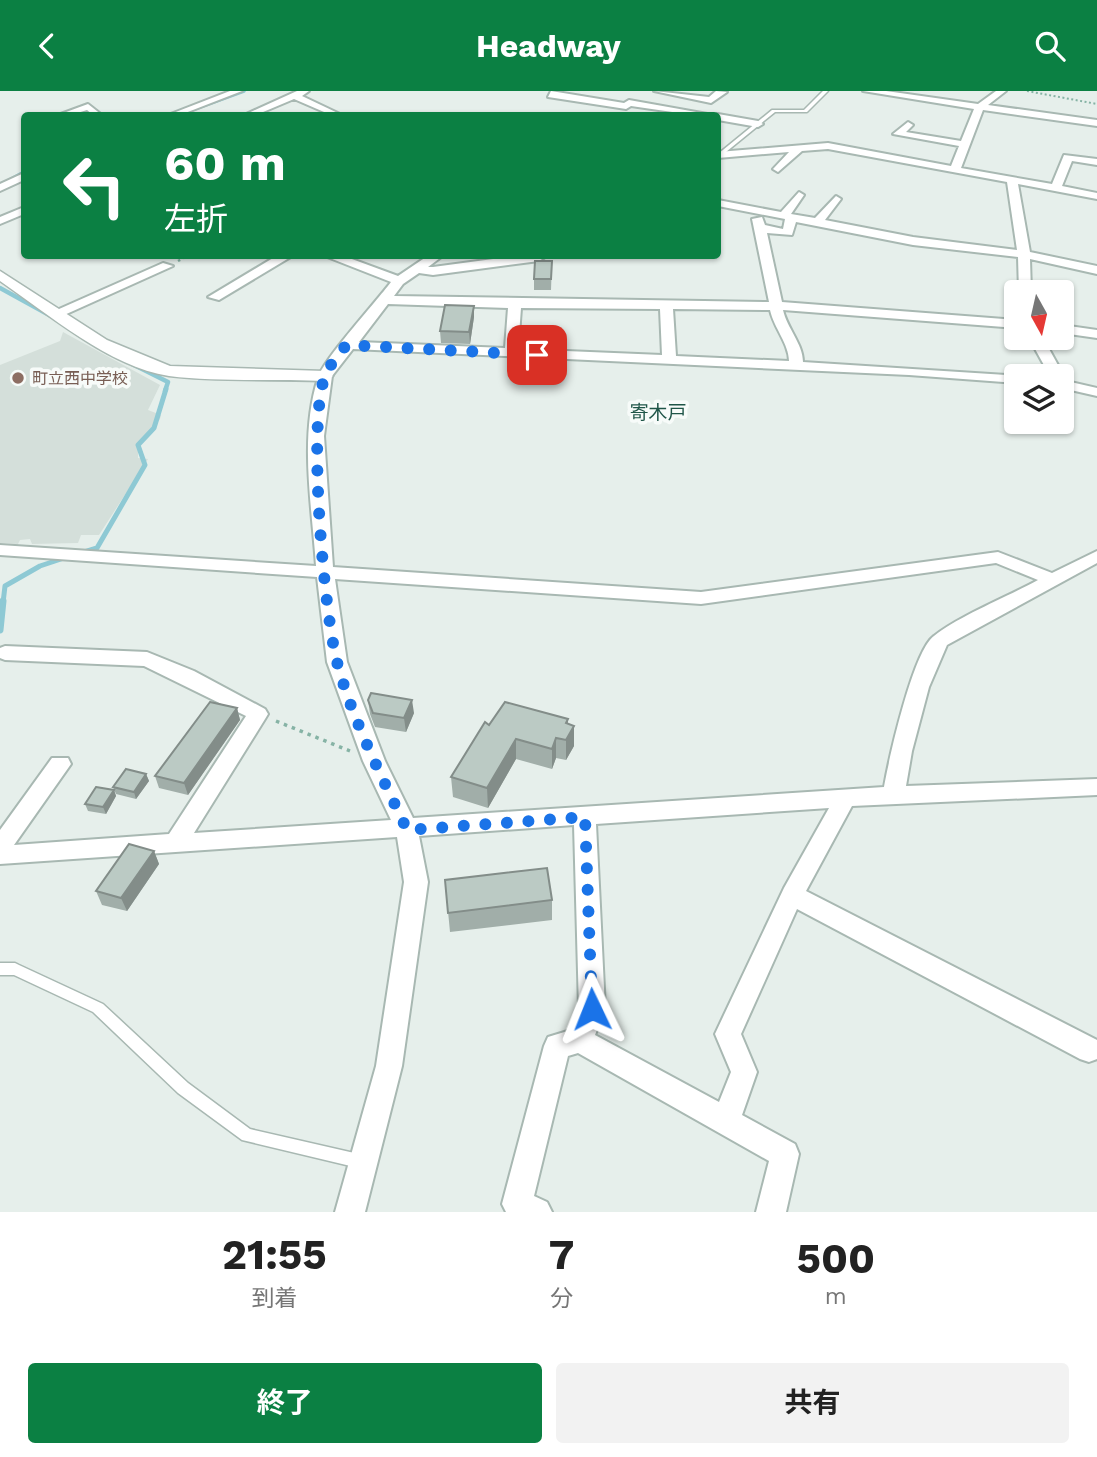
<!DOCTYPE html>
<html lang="ja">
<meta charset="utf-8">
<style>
:root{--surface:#fff;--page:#f2f2f2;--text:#222;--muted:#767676;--accent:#0b8043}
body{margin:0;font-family:"Work Sans","Noto Sans JP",sans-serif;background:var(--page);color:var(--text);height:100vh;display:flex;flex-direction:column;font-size:26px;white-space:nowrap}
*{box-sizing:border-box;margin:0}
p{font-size:23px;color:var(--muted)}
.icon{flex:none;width:38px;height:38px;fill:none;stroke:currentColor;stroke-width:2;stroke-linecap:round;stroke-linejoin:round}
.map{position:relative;height:1121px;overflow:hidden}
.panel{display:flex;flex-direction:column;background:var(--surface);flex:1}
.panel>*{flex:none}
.banner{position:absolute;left:21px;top:21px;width:700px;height:147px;border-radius:7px;box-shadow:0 2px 5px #0004;background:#0b8043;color:#fff;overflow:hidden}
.needle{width:46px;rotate:172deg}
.fabs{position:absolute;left:1004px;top:189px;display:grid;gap:14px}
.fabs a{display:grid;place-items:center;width:70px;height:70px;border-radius:7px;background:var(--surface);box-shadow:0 2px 5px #0004;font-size:35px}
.pin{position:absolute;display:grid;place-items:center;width:60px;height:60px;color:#fff;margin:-30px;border-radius:14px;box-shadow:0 4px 10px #0006}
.me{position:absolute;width:77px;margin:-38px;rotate:358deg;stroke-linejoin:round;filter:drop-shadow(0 0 5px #0008)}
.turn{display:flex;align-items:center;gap:24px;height:147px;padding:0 28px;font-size:32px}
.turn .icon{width:91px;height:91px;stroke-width:2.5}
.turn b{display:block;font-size:49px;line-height:60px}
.eta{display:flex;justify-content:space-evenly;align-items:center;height:119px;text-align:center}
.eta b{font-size:42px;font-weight:700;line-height:49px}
.action{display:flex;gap:14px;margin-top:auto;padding:14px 28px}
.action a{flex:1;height:80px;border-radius:7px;background:var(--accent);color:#fff;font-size:28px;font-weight:700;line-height:80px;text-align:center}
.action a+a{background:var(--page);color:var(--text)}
header{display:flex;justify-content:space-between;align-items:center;height:91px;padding:0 28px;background:var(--accent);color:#fff;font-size:32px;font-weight:700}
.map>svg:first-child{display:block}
.built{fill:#d4dfda}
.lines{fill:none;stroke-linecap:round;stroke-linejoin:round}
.stream-far3{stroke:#8ec9d4;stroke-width:3.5}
.stream-far2{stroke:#8ec9d4;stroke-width:4.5}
.stream-far1{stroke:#8ec9d4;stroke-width:5}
.stream{stroke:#8ec9d4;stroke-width:7}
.service-casing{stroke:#a8b8b2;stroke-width:3}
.minor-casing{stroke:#a8b8b2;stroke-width:4}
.tertiary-casing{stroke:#a8b8b2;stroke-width:3}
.path-far2{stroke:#86b3a5;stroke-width:2;stroke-dasharray:2 2.5;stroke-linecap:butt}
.path-far1{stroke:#86b3a5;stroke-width:2.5;stroke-dasharray:2.5 3.5;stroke-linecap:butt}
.path{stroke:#86b3a5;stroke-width:3.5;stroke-dasharray:3.5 5;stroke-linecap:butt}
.service{fill:#fff;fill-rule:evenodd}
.minor{fill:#fff;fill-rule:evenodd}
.tertiary{fill:#fff;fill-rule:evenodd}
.wall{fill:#a1aea9}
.shaded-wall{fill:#838d89}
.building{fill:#bbcac4;stroke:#838d89;stroke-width:2}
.route{stroke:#1a73e8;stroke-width:12;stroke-dasharray:0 21.6}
.education-dot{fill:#8d6e63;stroke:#f7fbf9;stroke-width:2.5}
.labels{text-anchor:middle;stroke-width:7;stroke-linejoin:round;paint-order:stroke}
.far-education-label{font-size:16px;fill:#785e54;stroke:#f7fbf9;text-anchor:start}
.far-quarter-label{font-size:19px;fill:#1f5548;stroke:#f7fbf9}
</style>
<header><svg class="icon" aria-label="back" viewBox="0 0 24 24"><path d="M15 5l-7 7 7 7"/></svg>Headway<svg class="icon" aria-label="search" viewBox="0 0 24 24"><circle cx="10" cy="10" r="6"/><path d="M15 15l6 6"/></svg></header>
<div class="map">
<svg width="1097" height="1121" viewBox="0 0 1097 1121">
<rect width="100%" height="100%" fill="#e6efeb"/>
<path class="built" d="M63,241l97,53 -12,25 13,5 -1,4 -22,25v14l10,1 -49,76h-18l-3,8 -46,1 -2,-5 -10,1 -2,4 -18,-1v-178l60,-24z"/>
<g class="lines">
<path class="stream-far3" d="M178,24l66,-24
M0,94l24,-13"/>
<path class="stream-far2" d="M0,197l51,28
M132,273l36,18 -3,9"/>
<path class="stream-far1" d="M81,462l16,-5 48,-83 -7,-20 16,-17 12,-39
M3,512l2,-17 35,-20 27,-9"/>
<path class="stream" d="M0,539l3,-29"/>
<defs>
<path id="service" d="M823,0h5l-21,21h-32l-54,44h-3v-2l54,-44h32z
M0,872h15l4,2 84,39 85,79 62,46 113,26 5,2 2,5 -2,5 -5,2 -121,-29 -64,-47 -85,-81 -79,-37h-14z"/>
<path id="minor" d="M230,0h12l-62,24h-12z
M297,0h12l-7,5 40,19h-11l-37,-16 -38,16h-12z
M551,0l73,12 5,-3 84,15h-20l-62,-9 -5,3 -78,-12z
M654,0l55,6 7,-6 11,1 -16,11z
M863,0h23l92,13 18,-13h10l-18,14 109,15v6l-114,-16 -22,58 91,16 12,-29 33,4v6l-25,-4 -10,25 35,7v6l-79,-15 12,68 67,14v8l-67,-15 1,33h-12l-1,-35 -105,-12 -117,-23 -4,13 -25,-2 15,69 235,18v8l-234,-18c4,18 20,34 20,52l219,14h-5v7l-108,-8 -556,-26 -21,27 -8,60 9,131 368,25 297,-40 54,21 45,-22v12l-150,82 -18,42 -17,64 -6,35 191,-7v16l-245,11 -46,85 291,149v19l-8,3 -9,-3 -283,-150 -56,125 16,38 -15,43 53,29 4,10 -13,58h-30l13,-51 -191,-108 -10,3 -34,140 13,6 5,10h-46l-4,-8 42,-158 4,-9 23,-7 8,-21 -5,-184 -155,11 9,46 -26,184 -37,146h-30l41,-146 28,-184 -7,-45 -397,27v-34l52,-72h16l3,6 -57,81 155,-11 77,-118 -102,-50 -139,-6 -5,-2v-10l5,-2 142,6 47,19 71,38 3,5 -3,5 -71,114 197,-13 -28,-59 -36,-99 -10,-85 -317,-22v-10l316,21c-4,-60 -17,-129 2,-188 5,-18 58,-76 73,-96l-69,-27h19l57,21 31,-21h15l-16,12h5l90,-12 22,2 -6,4 -106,14 -14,-2 -16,11 -9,12 375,6 -17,-83 10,-2 3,8 18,4 2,-10 -67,-13v-6l63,12 18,-20 5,3 -13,19 24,4 21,-22 5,3 -16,21 88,17 104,13 -10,-68 -179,-33 -26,2 -24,21 -5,-3 16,-17 -71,6v-6l110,-9 123,23 8,-20 -66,-12 15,-12 5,3 -7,7 55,9 13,-32zM388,213l120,4 -3,40 -146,-6zM521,217l139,1 2,46 -144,-6zM673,218l97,1c4,18 19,34 19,51l-113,-5zM996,472l42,17c-29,16 -79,36 -104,56 -21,15 -45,123 -50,151l-471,31 -28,-57 -38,-99 -12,-83 366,25zM829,717l-45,80 -69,146 16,38 -12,30 -124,-67 10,-26 -9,-185z
M88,13l14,11h-9l-6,-5 -16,5h-13z
M718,23l40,7 5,3 -5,3 -40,-7v-5h-4z
M24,82v7l-24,11v-7z
M24,116v7l-24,10v-7z
M278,164h16l-75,45 -11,-3z
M163,172l10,3 -111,50 -12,-3z
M1062,234l35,5v8l-35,-5z
M1029,247h14l21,38 -2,3 -12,-3z
M1062,289l35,8v8l-35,-8z"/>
<path id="tertiary" d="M0,180l107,69 63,26 155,5 8,5 -8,5c-48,-2 -110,1 -156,-5 -59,-9 -121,-62 -169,-95z"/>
</defs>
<use href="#service" class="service-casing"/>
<use href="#minor" class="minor-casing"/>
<use href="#tertiary" class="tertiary-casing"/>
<path class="path-far2" d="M1027,0l70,13"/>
<path class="path-far1" d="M178,170l11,-6"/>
<path class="path" d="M276,630l74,30"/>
<use href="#service" class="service"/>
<use href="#minor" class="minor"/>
<use href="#tertiary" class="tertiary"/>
</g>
<path class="wall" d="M552,170l-1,29h-17v-11z
M474,215v11l-4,27 -29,-1 -1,-12z
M368,609l46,13 -8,19 -31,-5 -5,-13z
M237,617l3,12 -52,75 -29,-7 -4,-12z
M568,633l6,2v20l-8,14 -10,-2 -4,11 -36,-10 -28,49 -35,-11 -2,-20 38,-52z
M146,683l3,7 -13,18 -20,-5 -3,-7z
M114,699l2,6 -10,18 -18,-3 -3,-7z
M154,760l5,13 -32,47 -25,-6 -6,-14z
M445,789l107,20v20l-102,12z"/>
<path class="shaded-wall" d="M474,215v11l-4,27 -1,-12z
M412,609l2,13 -8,19 -2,-14z
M237,617l3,12 -52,75 -4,-12z
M568,628l-1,19 7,-12v20l-8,14v-37z
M556,647v20l-4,11v-20z
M516,648v20l-28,49 -1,-20z
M146,683l3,7 -13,18 -2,-7z
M114,699l2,6 -10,18 -3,-7z
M154,760l5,13 -32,47 -6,-13z"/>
<path class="building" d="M535,170h17l-1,18h-17z
M445,214l29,1 -5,26 -29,-1z
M371,602l41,7 -8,18 -31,-5 -5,-13z
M210,611l27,6 -53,75 -29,-7z
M505,611l63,17 -2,4 8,3 -8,14 -10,-2 -4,11 -36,-10 -29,49 -36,-11 34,-55 4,3z
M126,678l20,5 -12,18 -21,-5z
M96,696l18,3 -11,17 -18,-3z
M129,753l25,7 -33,47 -25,-7z
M547,777l5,32 -104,13 -3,-33z"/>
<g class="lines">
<path class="route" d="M537,264l-191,-10c-6,9 -17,20 -21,31 -18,46 -1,236 12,286 15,57 45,115 70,168l178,-13 7,192"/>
</g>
<circle class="education-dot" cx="18" cy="287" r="7"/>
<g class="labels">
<g class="far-education-label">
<text x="32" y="293">町立西中学校</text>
</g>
<g class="far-quarter-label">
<text x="658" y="328">寄木戸</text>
</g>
</g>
</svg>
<div class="fabs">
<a><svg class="needle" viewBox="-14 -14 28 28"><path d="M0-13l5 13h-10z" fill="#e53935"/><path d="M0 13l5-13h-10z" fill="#767676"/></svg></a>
<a><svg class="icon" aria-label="layers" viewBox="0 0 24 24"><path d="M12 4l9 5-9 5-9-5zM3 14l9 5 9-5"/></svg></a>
</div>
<div class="pin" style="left:537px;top:264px;background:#d93025"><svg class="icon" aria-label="arrive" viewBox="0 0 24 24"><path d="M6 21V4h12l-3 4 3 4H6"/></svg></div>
<svg class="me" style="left:592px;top:918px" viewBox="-20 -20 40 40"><path d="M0-17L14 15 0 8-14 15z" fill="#1a73e8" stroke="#fff" stroke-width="4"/></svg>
<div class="banner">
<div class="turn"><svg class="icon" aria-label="left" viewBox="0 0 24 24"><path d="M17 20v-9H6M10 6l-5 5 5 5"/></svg><div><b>60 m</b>左折</div></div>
</div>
</div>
<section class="panel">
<div class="eta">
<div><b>21:55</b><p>到着</p></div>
<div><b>7</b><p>分</p></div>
<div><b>500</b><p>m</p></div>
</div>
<div class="action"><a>終了</a><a>共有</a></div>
</section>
